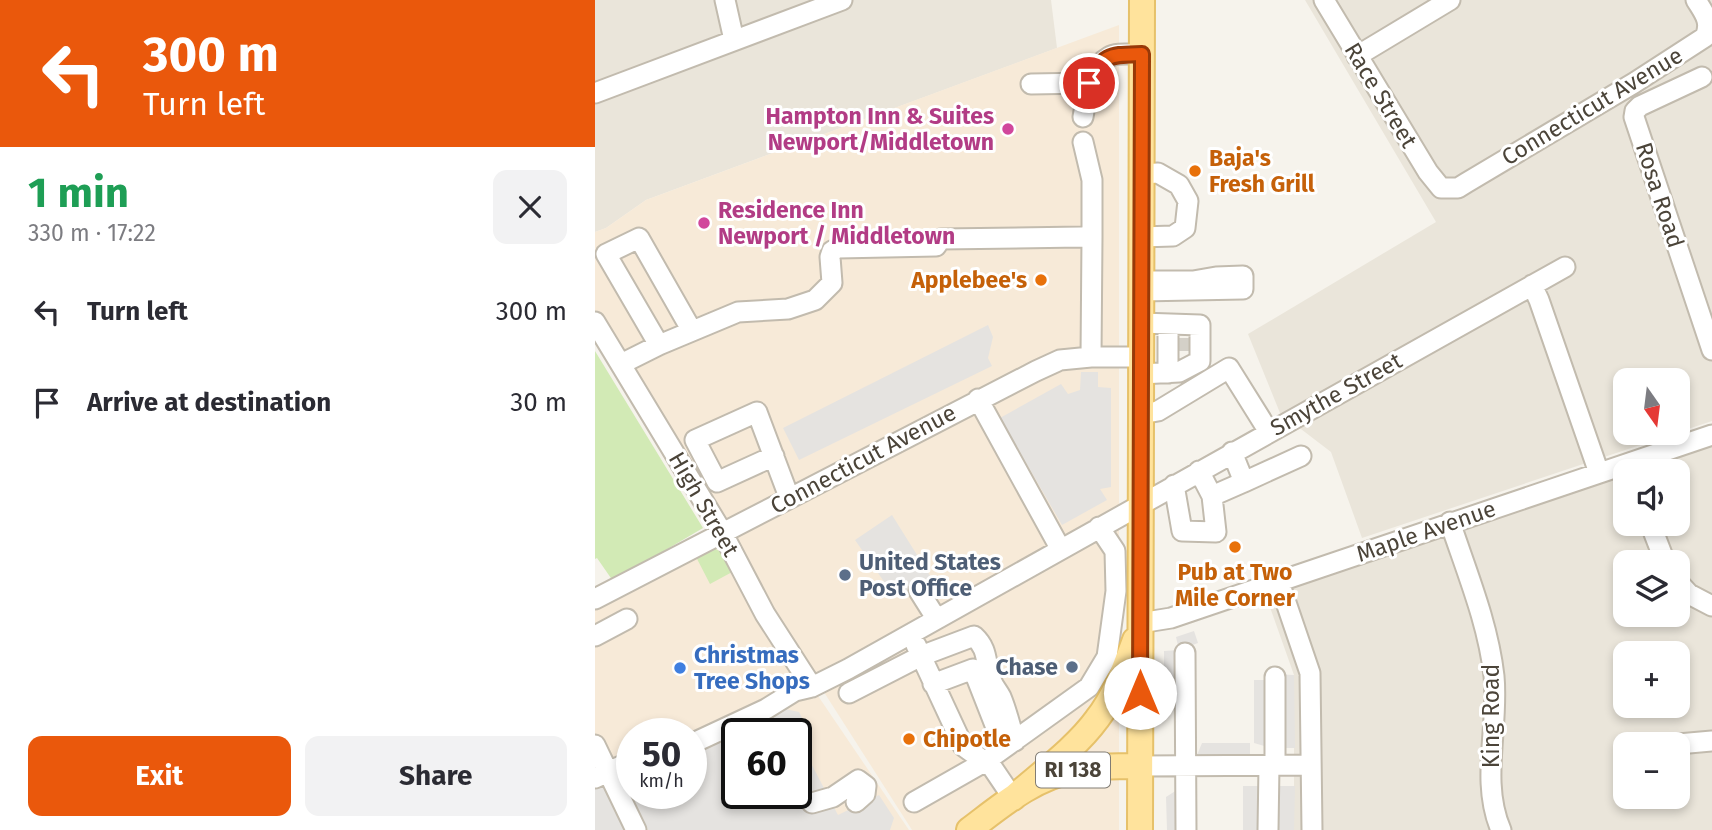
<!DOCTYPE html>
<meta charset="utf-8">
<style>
:root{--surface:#fff;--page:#f2f2f3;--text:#2b2b33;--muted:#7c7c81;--accent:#ea580c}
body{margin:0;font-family:"Fira Sans",sans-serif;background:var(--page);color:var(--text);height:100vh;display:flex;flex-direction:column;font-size:26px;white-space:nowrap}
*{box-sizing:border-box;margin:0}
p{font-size:23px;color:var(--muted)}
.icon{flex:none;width:38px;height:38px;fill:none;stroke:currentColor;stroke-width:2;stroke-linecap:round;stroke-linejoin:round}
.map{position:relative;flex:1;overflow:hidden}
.panel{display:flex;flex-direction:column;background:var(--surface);width:595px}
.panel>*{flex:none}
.top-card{background:#ea580c;color:#fff;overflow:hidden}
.needle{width:46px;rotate:166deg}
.tools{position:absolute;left:1018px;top:368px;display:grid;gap:14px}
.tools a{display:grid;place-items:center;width:77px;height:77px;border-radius:14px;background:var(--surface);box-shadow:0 4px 10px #0003;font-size:35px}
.speed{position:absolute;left:21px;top:718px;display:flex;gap:14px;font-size:35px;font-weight:700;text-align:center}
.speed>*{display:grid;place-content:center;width:91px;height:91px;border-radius:50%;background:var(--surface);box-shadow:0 4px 10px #0003;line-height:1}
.speed small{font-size:18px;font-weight:400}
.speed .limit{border:4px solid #111;border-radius:10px;background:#fff;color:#111}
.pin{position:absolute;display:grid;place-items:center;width:60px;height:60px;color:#fff;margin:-30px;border:4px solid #fff;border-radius:50%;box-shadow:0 2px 7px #0007}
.me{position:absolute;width:77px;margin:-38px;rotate:0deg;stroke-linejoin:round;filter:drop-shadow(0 0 5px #0008)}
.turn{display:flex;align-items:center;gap:24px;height:147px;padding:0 28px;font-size:32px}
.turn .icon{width:91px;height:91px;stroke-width:2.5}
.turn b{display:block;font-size:49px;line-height:60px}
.round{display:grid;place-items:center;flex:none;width:74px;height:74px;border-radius:14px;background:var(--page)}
.headline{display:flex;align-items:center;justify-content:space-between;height:119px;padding:0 28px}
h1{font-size:42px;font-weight:700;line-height:52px;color:#1e9e55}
.primary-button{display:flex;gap:14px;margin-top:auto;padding:14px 28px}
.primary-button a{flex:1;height:80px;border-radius:14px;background:var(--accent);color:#fff;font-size:28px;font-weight:700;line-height:80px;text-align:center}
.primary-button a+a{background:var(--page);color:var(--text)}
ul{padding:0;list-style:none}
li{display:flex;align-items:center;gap:21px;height:91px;padding:0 28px}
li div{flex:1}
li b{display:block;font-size:26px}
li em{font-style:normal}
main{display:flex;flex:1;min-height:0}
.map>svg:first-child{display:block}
.residential{fill:#eae5da;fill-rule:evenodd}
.commercial{fill:#f7ead8;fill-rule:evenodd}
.green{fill:#d2eab5}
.parking{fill:#e5e3e0;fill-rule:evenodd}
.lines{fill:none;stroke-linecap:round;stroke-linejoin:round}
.minor-tunnel{stroke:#d4d0c8;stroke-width:19;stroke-dasharray:19 10;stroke-linecap:butt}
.minor-casing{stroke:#c2bbae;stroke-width:23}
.major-casing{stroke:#e6c16a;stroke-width:28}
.minor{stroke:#fff;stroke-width:19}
.major{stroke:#ffe39c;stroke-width:24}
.route-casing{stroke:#983908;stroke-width:18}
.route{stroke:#ea580c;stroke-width:12}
.hotel-dot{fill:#d1479c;stroke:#fff;stroke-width:2.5}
.food-dot{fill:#e8710a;stroke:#fff;stroke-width:2.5}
.service-dot{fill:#5c6f8a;stroke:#fff;stroke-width:2.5}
.shop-dot{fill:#3f7fe0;stroke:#fff;stroke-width:2.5}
.labels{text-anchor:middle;stroke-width:6;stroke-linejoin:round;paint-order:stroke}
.shield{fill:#fff;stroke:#817c74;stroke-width:2}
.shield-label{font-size:21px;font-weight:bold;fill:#4b4439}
.street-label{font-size:23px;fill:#4b4439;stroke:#fff}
.hotel-label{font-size:23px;font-weight:bold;fill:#b23c85;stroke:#fff;text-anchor:end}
.food-label{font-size:23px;font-weight:bold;fill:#c56008;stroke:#fff;text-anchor:start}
.service-label{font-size:23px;font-weight:bold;fill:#4e5e75;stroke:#fff;text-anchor:start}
.shop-label{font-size:23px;font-weight:bold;fill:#366cbe;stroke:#fff;text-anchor:start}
</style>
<main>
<section class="panel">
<div class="top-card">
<div class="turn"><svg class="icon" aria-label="left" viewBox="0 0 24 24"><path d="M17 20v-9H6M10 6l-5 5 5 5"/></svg><div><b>300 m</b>Turn left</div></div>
</div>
<div class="headline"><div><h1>1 min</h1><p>330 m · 17:22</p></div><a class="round"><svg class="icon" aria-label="close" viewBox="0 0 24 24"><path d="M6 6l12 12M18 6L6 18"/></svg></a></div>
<ul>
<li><svg class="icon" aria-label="left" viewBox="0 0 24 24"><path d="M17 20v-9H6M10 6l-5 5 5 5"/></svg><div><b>Turn left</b></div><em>300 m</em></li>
<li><svg class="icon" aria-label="arrive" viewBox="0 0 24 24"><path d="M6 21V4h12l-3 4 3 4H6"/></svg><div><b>Arrive at destination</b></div><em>30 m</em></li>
</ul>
<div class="primary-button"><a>Exit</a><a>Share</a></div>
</section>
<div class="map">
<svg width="1117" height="830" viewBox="0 0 1117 830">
<rect width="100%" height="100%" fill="#f6f3ec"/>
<path class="residential" d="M0,0h456l6,48 -411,152 -40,28 -11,4z
M710,0h407v421l-350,117 -31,-86 -51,-39 -32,-79 188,-112zM1031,380h52v52h-52z
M1117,446v384h-418v-155l-28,-79 360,-121v48h52v-52h-40zM1031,562h52v52h-52zM1031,653h52v52h-52zM1031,744h52v52h-52z"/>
<path class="commercial" d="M524,25v805h-207l-143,-224 -174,-290v-84l11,-4 40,-28z
M127,532l90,155 97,143h-314v-231zM37,733h59v60h-59zM142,733h59v60h-59z"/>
<path class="green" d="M0,351l108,177 -90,53 -16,-23 -2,1z
M119,548l7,4 13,19 -24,13 -15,-29z"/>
<path class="parking" d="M393,325l5,12 -5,21 4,8 -193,94 -16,-32z
M486,372h17v15l13,1v99l-11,2 7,11 -45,25 -62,-107 61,-34 7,10 12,-4z
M297,515l42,67 -26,15 -23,-14 -30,-43z
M599,631l4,12 -19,7v45l-15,-2v-42l15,-1 -3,-13z
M673,674l26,1 1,73h-24l-17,-5v-63h14z
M190,709l14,3 11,21 -8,13 36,69 41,-20 15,23 -4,12h-242l-23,-49 7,-4v16h59v-39zM142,733h59v60h-59z
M607,743h48v13l-53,-1z
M11,784l19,46h-30v-41z
M648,786h52l-1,44h-51z
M585,788v42h-13l-1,-33z"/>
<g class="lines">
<path class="minor-tunnel" d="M591,338v13"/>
<defs>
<path id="minor" d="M130,0l9,40
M729,0l104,172 13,16h17l8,-5 168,-100 71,-46c7,-15 -1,-24 -9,-37
M762,56l93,-56
M1107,77l-62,29 -5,5 -1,6 78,233
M436,84l58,-1
M0,93l247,-93
M488,117c4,-21 5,-48 26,-60 8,-5 23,-2 33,-3
M488,142l9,38v58
M546,237l32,-1 12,-8 3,-27 -9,-16 -21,-12 -16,1
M937,285l7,15 60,173
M546,291l102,-2v-13l-27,1 -23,4h-52
M0,322l127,210 43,82 47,73
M64,345l-53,-91 33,-16 53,93
M26,364l38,-19 79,-33 50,-3 27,-9 17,-17 -2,-26 2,-6 6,-3 98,-2 5,-7 140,-2 11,1 -1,119
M573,373v-49
M546,374l38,-2 21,-11v-36l-59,-2
M383,399l82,149
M546,414l17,-3 71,-43 40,64
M637,452l12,30 57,-26
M179,456l-57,26 -22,-42 62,-28 32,85
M579,485l8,46 34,1 -4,-36 -13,-25
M617,496l32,-14
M855,522c17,51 38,101 44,154 5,51 -14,106 7,154
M1055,523l15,39
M684,582l31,91 2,157
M1083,582l11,12 23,12
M324,591l17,27
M0,599l441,-228 24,-11 31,-3h50
M545,623l31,-5 541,-183
M0,636l32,-17
M321,645l47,101 29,21 21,31
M590,653l1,177
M680,677v88
M338,684l40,-15 31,79
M254,693l72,-37 53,-20c16,15 10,27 18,46 2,5 6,9 9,15 6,14 9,29 14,44
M96,744l75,-35 29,-18 17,-4 36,-18 717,-402
M1083,744l34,-3
M0,745l41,85
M545,766l171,-1
M0,778l37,-17
M319,802l72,-41 103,-74 18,-30 9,-66 -1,-40 -16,-24
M217,803l21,-6 25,-17 8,6 -1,8 -9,8
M673,830l1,-64"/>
<path id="major" d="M418,798c27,-24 63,-50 84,-79 18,-23 28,-52 38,-79
M374,830c32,-24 64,-52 105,-60 21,-4 44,-4 66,-4
M545,830l2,-830"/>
</defs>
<use href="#minor" class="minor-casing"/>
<use href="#major" class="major-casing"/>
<use href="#minor" class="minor"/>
<use href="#major" class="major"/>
</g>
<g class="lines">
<defs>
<path id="route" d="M494,83c16,-30 20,-28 53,-29l-2,639"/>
</defs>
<use href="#route" class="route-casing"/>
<use href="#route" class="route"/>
</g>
<g class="hotel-dot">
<circle cx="413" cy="129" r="7"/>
<circle cx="109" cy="223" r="7"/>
</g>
<g class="food-dot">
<circle cx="600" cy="171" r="7"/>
<circle cx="446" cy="280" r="7"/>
<circle cx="640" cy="547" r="7"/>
<circle cx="314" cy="739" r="7"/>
</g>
<g class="service-dot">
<circle cx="250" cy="575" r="7"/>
<circle cx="477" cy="667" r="7"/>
</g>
<circle class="shop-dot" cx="85" cy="668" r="7"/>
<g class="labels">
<rect class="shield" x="441" y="752.5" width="74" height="35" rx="5"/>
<g class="shield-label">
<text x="478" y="777">RI 138</text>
</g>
<g class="street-label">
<text transform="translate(786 95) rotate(59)" y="8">Race Street</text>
<text transform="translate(997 106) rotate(-31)" y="8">Connecticut Avenue</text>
<text transform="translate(1065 195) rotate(72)" y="8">Rosa Road</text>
<text transform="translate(741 394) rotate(-29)" y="8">Smythe Street</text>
<text transform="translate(268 459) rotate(-28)" y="8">Connecticut Avenue</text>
<text transform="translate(109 504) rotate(60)" y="8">High Street</text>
<text transform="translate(831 531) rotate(-19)" y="8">Maple Avenue</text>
<text transform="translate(896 716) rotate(-90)" y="8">King Road</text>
</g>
<g class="hotel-label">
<text x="399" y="124">Hampton Inn &amp; Suites<tspan x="399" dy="26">Newport/Middletown</tspan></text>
<text x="123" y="218" text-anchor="start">Residence Inn<tspan x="123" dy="26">Newport / Middletown</tspan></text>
</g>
<g class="food-label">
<text x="614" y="166">Baja's<tspan x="614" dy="26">Fresh Grill</tspan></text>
<text x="432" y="288" text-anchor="end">Applebee's</text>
<text x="640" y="580" text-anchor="middle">Pub at Two<tspan x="640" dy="26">Mile Corner</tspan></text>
<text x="328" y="747">Chipotle</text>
</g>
<g class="service-label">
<text x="264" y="570">United States<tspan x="264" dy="26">Post Office</tspan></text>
<text x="463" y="675" text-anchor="end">Chase</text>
</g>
<g class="shop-label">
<text x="99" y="663">Christmas<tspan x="99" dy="26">Tree Shops</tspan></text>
</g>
</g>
</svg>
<div class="tools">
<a><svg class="needle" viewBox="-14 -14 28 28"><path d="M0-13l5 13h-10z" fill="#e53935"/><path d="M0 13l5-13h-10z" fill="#7c7c81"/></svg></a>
<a><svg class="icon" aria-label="sound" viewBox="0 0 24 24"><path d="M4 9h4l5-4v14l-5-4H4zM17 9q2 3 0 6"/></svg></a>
<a><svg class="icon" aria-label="layers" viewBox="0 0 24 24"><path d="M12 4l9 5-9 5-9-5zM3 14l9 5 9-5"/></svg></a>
<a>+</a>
<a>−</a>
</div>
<div class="speed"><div>50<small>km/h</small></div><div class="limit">60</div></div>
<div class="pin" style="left:494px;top:83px;background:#d93025"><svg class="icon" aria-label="arrive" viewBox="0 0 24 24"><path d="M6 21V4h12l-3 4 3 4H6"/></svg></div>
<svg class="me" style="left:545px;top:693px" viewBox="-20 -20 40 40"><circle r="19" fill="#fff"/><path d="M0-13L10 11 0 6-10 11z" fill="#ea580c"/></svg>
</div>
</main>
